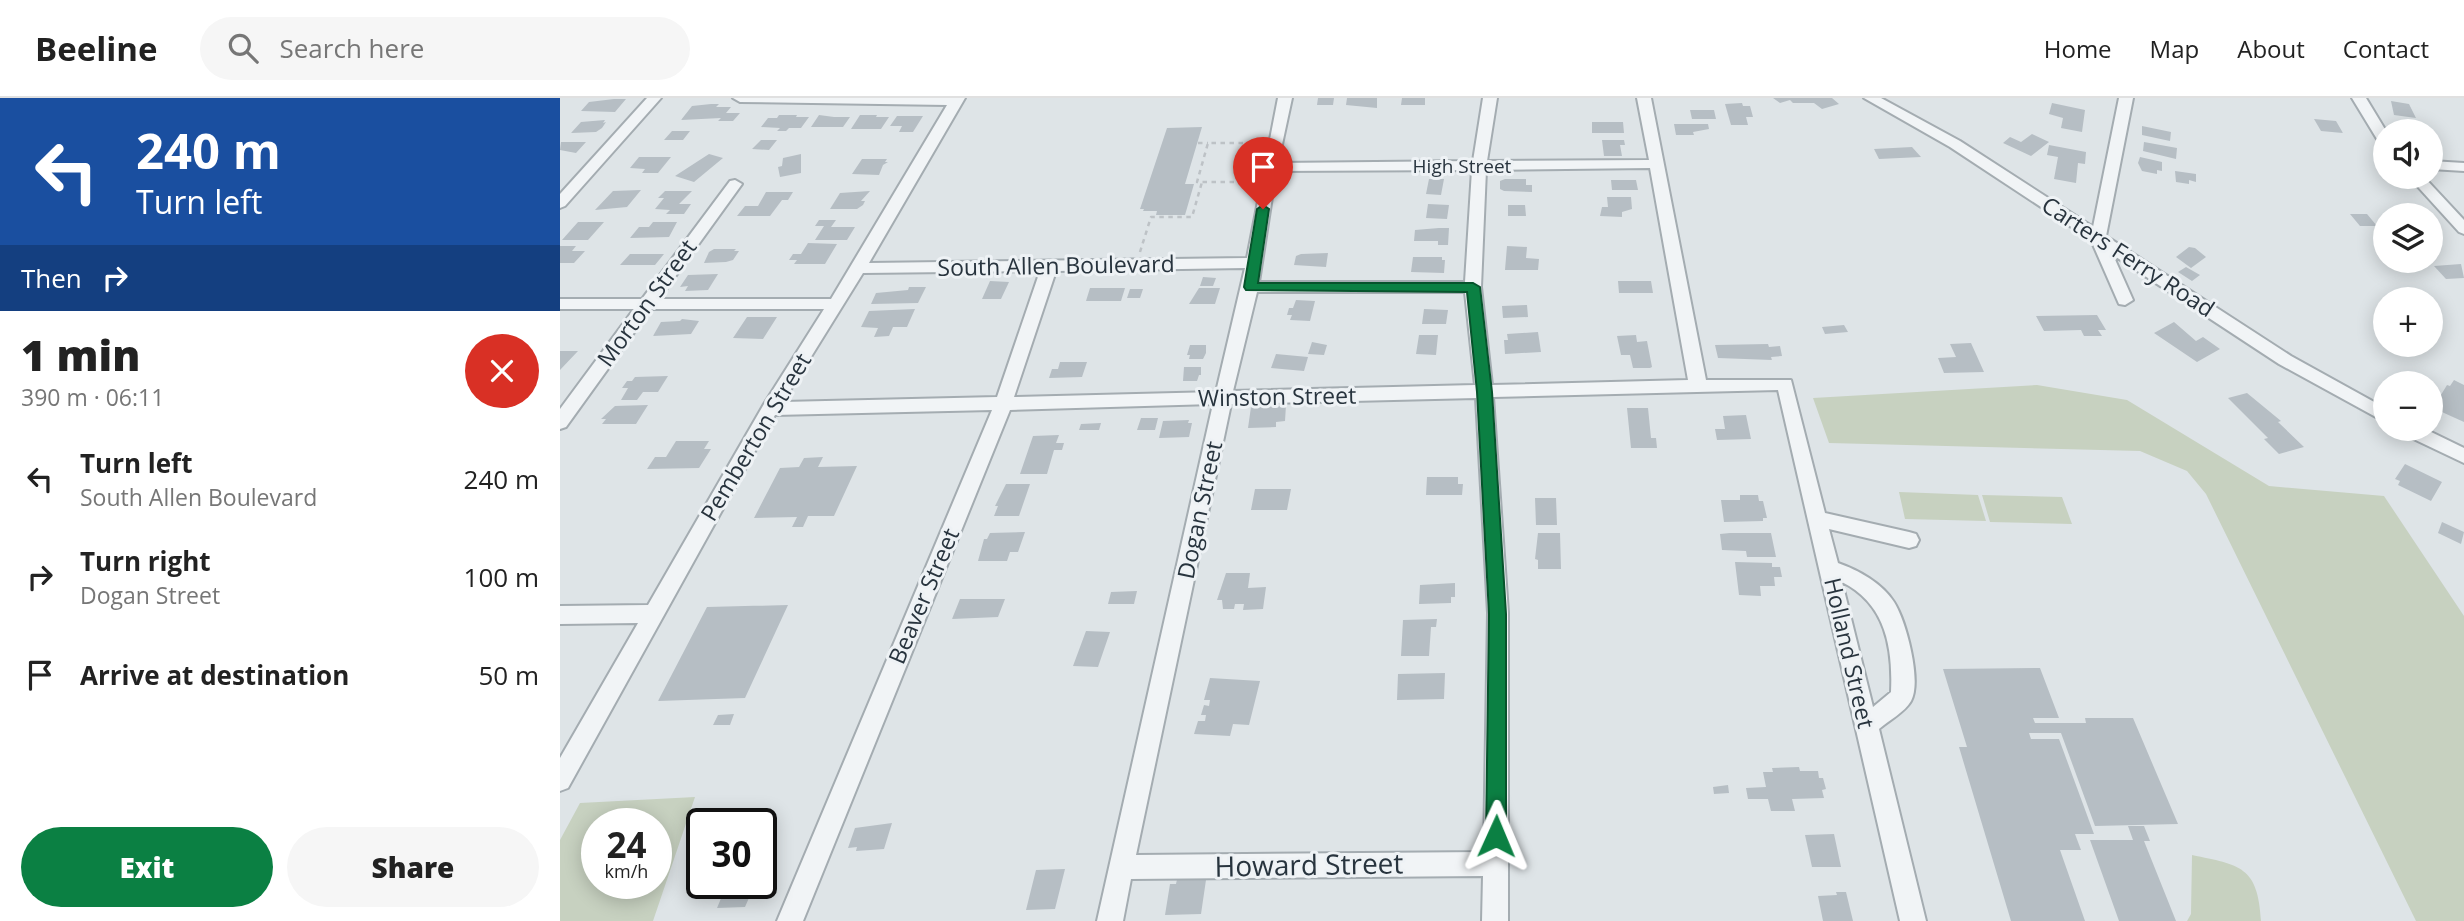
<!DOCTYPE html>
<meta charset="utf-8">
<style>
:root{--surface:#fff;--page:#f6f6f6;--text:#222;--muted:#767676;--line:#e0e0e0;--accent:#0b8043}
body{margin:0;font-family:"Open Sans",sans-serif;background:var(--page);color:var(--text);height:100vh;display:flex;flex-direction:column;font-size:26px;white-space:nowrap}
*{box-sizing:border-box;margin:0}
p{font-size:23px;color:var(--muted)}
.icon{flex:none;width:38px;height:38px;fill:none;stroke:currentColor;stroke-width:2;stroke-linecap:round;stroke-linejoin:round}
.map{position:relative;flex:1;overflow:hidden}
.drawer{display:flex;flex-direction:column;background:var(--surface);width:560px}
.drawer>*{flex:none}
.hud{background:#1a4fa0;color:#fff;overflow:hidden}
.tools{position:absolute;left:1813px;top:21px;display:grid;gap:14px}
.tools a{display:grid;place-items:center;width:70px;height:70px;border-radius:50%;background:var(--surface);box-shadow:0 4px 18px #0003;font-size:35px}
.speed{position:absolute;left:21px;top:710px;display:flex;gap:14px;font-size:35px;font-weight:700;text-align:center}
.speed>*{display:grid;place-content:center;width:91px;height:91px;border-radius:50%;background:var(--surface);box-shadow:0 4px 18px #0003;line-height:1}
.speed small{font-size:18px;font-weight:400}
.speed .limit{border:4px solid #111;border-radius:10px;background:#fff;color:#111}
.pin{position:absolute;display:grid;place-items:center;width:60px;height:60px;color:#fff;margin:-72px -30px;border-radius:50% 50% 50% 0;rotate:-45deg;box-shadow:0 0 7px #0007}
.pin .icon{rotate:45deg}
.me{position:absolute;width:77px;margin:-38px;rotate:1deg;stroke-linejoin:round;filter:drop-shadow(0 0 5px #0008)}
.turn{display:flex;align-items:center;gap:24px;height:147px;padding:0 21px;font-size:32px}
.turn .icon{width:91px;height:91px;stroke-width:2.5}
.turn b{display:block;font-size:49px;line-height:60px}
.then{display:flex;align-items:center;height:66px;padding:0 21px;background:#0003;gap:14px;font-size:26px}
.round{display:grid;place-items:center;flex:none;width:74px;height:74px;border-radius:37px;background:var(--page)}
.head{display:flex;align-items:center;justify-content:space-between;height:119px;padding:0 21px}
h1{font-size:42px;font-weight:800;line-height:52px}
.button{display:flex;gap:14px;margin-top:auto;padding:14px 21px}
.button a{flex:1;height:80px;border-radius:42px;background:var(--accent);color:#fff;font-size:28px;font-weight:800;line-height:80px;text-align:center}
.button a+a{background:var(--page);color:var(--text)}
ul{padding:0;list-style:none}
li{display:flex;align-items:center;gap:21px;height:98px;padding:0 21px}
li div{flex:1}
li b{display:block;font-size:26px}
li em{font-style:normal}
header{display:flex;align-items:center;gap:42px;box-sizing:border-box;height:98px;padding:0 35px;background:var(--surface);border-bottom:2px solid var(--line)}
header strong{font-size:33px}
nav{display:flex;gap:38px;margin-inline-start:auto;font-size:24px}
.search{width:490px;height:63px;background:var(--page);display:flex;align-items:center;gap:18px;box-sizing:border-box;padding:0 24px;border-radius:38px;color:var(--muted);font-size:26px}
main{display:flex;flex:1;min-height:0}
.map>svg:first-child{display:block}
.green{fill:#c7d1c0;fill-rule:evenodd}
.building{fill:#b6bec4}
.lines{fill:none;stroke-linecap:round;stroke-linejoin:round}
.minor-casing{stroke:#a4acb1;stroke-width:4}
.path{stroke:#bdc2c6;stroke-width:2.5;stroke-dasharray:4.5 4.5;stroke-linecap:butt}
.minor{fill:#f1f4f6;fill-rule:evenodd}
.route{fill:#0b8043;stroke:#07532c;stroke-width:2}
.labels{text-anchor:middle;stroke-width:6;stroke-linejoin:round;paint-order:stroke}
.far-street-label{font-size:19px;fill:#28343e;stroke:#eef2f5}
.street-label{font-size:23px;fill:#28343e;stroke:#eef2f5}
.near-street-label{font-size:28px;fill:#28343e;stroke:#eef2f5}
</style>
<header>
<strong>Beeline</strong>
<div class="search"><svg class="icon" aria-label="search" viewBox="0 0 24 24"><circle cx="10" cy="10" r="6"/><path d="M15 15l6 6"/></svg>Search here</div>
<nav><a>Home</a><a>Map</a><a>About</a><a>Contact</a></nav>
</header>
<main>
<section class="drawer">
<div class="hud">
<div class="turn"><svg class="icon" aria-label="left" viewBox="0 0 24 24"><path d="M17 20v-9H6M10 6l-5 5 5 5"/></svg><div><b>240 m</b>Turn left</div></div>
<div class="then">Then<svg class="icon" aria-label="right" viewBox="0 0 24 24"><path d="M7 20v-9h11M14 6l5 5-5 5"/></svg></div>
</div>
<div class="head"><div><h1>1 min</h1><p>390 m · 06:11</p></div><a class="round" style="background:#d93025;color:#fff"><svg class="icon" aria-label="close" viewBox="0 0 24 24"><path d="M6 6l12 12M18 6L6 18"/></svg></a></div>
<ul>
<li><svg class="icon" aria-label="left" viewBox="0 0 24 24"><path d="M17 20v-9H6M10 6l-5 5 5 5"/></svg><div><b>Turn left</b><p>South Allen Boulevard</p></div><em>240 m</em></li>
<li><svg class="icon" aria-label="right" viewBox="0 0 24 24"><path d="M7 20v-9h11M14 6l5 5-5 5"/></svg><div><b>Turn right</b><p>Dogan Street</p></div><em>100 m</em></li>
<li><svg class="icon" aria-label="arrive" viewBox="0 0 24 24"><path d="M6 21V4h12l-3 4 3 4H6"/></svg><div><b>Arrive at destination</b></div><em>50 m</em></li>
</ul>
<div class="button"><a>Exit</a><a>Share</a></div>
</section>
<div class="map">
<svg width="1904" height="823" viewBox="0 0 1904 823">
<rect width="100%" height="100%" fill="#dee4e7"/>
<path class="green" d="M1477,287l90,15 142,86 115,10 80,120v305h-48l-210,-427 -19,-23 -47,-20 -311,-8 -16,-45z
M1339,394l79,3 8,26 -81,-2z
M1422,397l80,2 10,27 -82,-2z
M135,699l-42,124h-93v-81l20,-37zM96,726v60h-59v-60z
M1632,757c48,10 66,11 69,66h-74l4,-7z"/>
<path class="building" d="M758,0h16l-1,7h-16z
M787,0h30v10l-31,-3z
M842,0h23v7h-24z
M1213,0h59l7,6 -17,5 -8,-6h-21l-3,-3 -10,3z
M54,1h12l-11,13 -34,-1 8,-9z
M1831,3l18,3 7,14 -22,-3z
M1182,5l1,3h7l3,11h-7l2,8h-17l-6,-21z
M1492,5l33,7 -3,22 -21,-4 2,-10 -14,-4z
M151,6h8l-3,3h15l-5,6h14l-7,8h-15l3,-3 -40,2 11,-14z
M1130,12h24l2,9h-24z
M219,17h18l-1,2h13l-8,11h-12l-3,3h-9l3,-3 -19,-1 7,-9h9z
M259,17l15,2h16l-7,10h-32z
M300,17h17l-1,2h13l-8,12h-30z
M337,18h26l-10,16h-14l3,-6h-12z
M1754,21l22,2 7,12 -22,-2z
M45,22l-2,3 3,-1 -4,6 -6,4 -25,1 10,-11z
M1032,24h31l1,11h-32z
M1114,26h34l1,5 -16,3 1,3h-18z
M1582,28l29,6 -1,9 -28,-6z
M642,29l-17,57h9l-9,31h-29l1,-4h-14l1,-2h-4l27,-81z
M112,33h18l-7,9h-19z
M1472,36l17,8 -18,14 -28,-13 7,-6 11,5z
M201,42h16l-8,10 -17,-1z
M1042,42h22l1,5h-5l2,11h-18z
M1,44h25l-10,11 -16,-3z
M1584,44l33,6 -1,11 -33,-8z
M1489,47l37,7 -1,12 -7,-1 -2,20 -22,-4 4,-22 -11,-2z
M1352,49l9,10 -42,2 -5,-10z
M149,56l14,4 -29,24 -19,-6z
M241,56v19l-21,4 -2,-10 4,-1 1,-8z
M79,59h32l-13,16h-16l3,-4 -15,-1z
M1580,59l22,5v9l-5,-1v4l-15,-3 -4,-8z
M302,61h25l-2,3h3l-5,3 -4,10 -27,-1z
M1615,73l21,3v8l-7,-2v4l-13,-2z
M869,81h15l-3,16 -15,-1z
M945,81h21v6h6v7l-28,-1 -4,-2v-8z
M1051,82h25l2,10h-26z
M81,92l-14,17 -32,3 18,-19z
M105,93h27l-13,13h12l-7,10h-18l4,-4 -15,-1 9,-11h-6z
M310,93l-9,10h4l-2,4 -6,4h-27l10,-16z
M206,94h27l-5,8h-6l-12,16h-33l8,-10h13z
M1047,99h24l1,12 -10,3v5l-22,-1 2,-9h6z
M868,106l21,1 -2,14 -21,-1z
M948,107h17l1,11h-18z
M1790,116h17l10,12h-17z
M259,122h17l-5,7h24l-8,13h-32l9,-14h-9z
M18,124h26l-16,18h-26z
M93,124h24l-8,15 -39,1 9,-11h10z
M879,130h10l-1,17h-10v-4h-24l1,-11z
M248,145l29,1 -12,20h-31l3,-4h-8l4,-6h8z
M0,148h16l-4,5h13l-11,12h-14z
M947,148l20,1 -1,11 13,1 -1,11h-33z
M1629,149l6,1 11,9 -15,11 -15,-11z
M154,151h22l-2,2h5l-6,9 -7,2 -22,1 5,-11z
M768,155l-2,14 -32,-2 2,-9 5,-2z
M70,156h34l-9,11h-35z
M853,159h29v3h3l-1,13 -33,-1z
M1901,166l3,14 -18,1 -12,-13z
M1626,169l14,8 -8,6 -14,-9z
M158,176l-10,16 -23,1 3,-5 -8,1 8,-12z
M643,179l13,1 -3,8h-13z
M430,183l19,1 -8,17h-19z
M1058,183h33l2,12h-34z
M349,189h17l-8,16 -47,1 5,-11 32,-3z
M530,190h35l-4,13h-35z
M639,190h21l-5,16h-26z
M570,191h13l-3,9h-13z
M736,202l19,1 -5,20 -20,-1 2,-5h-5l2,-7h4z
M967,207l1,12 -25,1 -1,-12z
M355,211l-8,18h-14l-4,9 -15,1 4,-9 -17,-1 8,-16z
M864,211l24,1 -2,14h-24z
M1537,217l9,15h-8l4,6h-18l-3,-6 -37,1 -8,-15z
M187,219h30l-14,22 -30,-1z
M122,221l17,2 -8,13 -38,2 8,-14 19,-1z
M1614,224l22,19 7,-4 17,12 -23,13 -43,-29z
M1284,227l4,7 -23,2 -3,-7z
M978,234l3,20 -36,2 -1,-14h4l-1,-6z
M859,237h19l-2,20 -20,-1z
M1076,237l1,7 10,-1 5,26 -2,1h-17l-3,-13h-9l-4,-19z
M752,244l15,3 -3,10 -16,-1z
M1411,245l13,29 -40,1 -6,-15 18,-1 -6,-13z
M1208,246l1,3 11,-1 2,10 -11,1 1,3 -54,-2 -3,-13z
M630,247h16v8l-3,6h-14l1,-4h-3z
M0,253h18l-18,19z
M716,256l32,3 -4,14 -33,-3z
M500,264h27l-5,15 -33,1 3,-9h6z
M624,269h17v8h-2l-2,6h-14z
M108,278l-10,16h-15l-6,8h-16l7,-12h-6l5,-7h5l3,-4z
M1894,282l10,5v37l-31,-14 14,-23 3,1z
M1687,295l34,28 -3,1 26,25 -25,7 -15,-15 4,-1 -40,-40z
M88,307l-12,19h-34l4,-5h-5l14,-13z
M726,307l-1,16 -9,1v5l-28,1 3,-21z
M1067,310h21l3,30h5l1,10h-26z
M1186,317l5,24 -34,1 -2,-11h10l-2,-13z
M581,320h17l-3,12h-18z
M629,322l-1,3h4l-3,14 -30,1 4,-17z
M541,325l-2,7h-20l2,-6z
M499,337l-3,8h8l-2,7h-8l-7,24h-27l13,-38z
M116,343h33l-5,8h7l-12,19 -52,1 8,-12h11z
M263,359l-5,10 39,-1 -23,50h-26l-5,11h-11l5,-10 -43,1 26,-50 19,-1 5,-9z
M1845,366l37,18 -11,19 -33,-16 2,-4 -5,-2z
M867,379h31v7h5l-1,11h-36z
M446,386h24l-11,32h-25l4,-10h-3z
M695,391h36l-4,21h-36z
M1180,397h18l1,6h4l4,17h-4v3l-39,1 -3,-22h19z
M975,400h21l1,27h-21z
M1882,424l22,10 -3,12 -23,-11z
M465,434l-7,20h-8l-3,9h-29l6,-22h3l3,-6z
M978,435h22l1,36h-23v-9l-3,-1z
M1170,435h41l5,24h-29l-1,-6 -24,-1 -2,-16z
M1175,464l37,1v4h8l2,10h-8l1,9h-15l1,10 -22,-1z
M666,475h24l-2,15 18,-1 -3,22 -20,1 1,-6h-9l-1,5h-11l-1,-9h-5z
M895,485v14h-4v6l-32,1 1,-19z
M577,493l-3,13h-26l3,-12z
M400,501h45l-7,18 -46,2z
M228,507l-43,93 -87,3 49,-94z
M877,521l-1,8h-5l-2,29h-28l2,-36z
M526,533l24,1 -12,35 -25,-1z
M1480,570l19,50h-26l2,5h51l-1,-5h48l45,106 -83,2 -34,-93h-32l2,6h28l35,95h-19l6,16h-21l25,71h-74l-52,-174h8l-24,-78z
M885,575l-1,26 -47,1 1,-26z
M650,580l50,3 -11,44 -16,-1 -3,12 -36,-2 4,-13h7l1,-6h-5l3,-10 5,1 1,-6h-6z
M174,616l-4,11h-17l5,-10z
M1239,669l1,4h18l1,7h4l3,11 -4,1 2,8 -32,1 3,12h-24l-3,-12h-20l-2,-11 20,-1 -3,-15h10l-1,-4z
M1168,687l1,8 -15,1 -1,-7z
M332,725l-8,26 -28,2 1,-4 -9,1 7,-20z
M1568,728h16l6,15h-6l32,80h-57l-29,-81h43z
M1274,736l7,33h-29l-7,-32z
M505,771l-10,40 -29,1 10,-40z
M619,772l28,3 -6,41 -36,1 5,-31h6z
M167,786h28l-10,23 -28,1z
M1276,794h10l7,29h-30l-5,-25 19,-1z"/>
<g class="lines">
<defs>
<path id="minor" d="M87,0h14l-96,108 -5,2v-14z
M173,0h232l-96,165 378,-5 31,-160h14l-14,65 195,-2 10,-63h14l-10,63 162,-1 -12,-62h14l55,282h85l34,133 84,19 7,2 3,6 -3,6 -7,2 -80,-19 9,34c20,7 44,20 56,39 12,19 28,79 17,99 -6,11 -23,20 -32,28l47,192h-26l-122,-531 -285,7 15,216v308h-26l1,-45 -352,3 -8,42h-26l116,-517 -203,6 -207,511h-26l215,-511 -217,5 -207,373 -8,3v-33l78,-135 -78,1v-18l88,-1 116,-201 60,-95h-173l-85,118 -6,2v-20l74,-100h-74v-10h82l88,-118 5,-1 7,4 -83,115h172l116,-194 -207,-3zM1090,70l38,212 -196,5 -11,-98 5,-117zM912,72l-7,112h-206l17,-111zM685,170l-29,124 -202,5 42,-126zM480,173l-43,126 -214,5 80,-129zM697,194h208l10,93 -242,6zM916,300l12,215 -4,239 -348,3 95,-451zM1282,484c44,22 51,66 49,110l-18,15z
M1304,0h17l79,43 133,86 26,-129h14l-27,138 185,120 94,52v14l-106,-58 -166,-109 20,45 -8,5 -6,-1 -28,-64 -141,-93z
M1792,0h14l20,33 -1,14 -5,-1z
M1871,63l33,2v8l-33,-2z
M1849,79h15l40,43v14l-5,-2z
M1840,331h25l39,19v15l-61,-29z"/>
</defs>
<use href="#minor" class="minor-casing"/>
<path class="path" d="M638,45h10
M692,84h-55l11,-39h54
M580,154l11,-35h41l10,-35"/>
<use href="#minor" class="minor"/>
</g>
<path class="route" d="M703,107l6,4 -11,74h215l7,4 12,105 14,222v222l-3,7 -7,3 -7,-3 -3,-7 3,-222 -12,-222 -10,-100 -221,-2 -2,-3 13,-78z"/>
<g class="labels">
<g class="far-street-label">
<text x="902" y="75">High Street</text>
</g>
<g class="street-label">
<text transform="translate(1568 159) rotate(33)" y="8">Carters Ferry Road</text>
<text transform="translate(496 168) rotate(-1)" y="8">South Allen Boulevard</text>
<text transform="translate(87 205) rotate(-54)" y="8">Morton Street</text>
<text transform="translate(717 299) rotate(-1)" y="8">Winston Street</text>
<text transform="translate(196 339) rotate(-59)" y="8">Pemberton Street</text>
<text transform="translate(640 412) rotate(-78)" y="8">Dogan Street</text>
<text transform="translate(364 498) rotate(-67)" y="8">Beaver Street</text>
<text transform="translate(1289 555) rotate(77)" y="8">Holland Street</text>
</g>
<g class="near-street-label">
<text transform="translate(749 767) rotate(-1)" y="10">Howard Street</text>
</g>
</g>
</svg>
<div class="tools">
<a><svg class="icon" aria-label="sound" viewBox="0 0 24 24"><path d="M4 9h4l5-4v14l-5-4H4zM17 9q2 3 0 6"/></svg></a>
<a><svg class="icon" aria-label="layers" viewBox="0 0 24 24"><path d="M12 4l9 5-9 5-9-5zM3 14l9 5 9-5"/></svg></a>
<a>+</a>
<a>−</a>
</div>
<div class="speed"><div>24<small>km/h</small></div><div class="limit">30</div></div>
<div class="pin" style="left:703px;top:111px;background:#d93025"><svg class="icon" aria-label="arrive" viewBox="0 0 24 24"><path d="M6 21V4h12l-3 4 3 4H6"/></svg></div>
<svg class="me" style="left:936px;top:738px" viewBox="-20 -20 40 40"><path d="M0-17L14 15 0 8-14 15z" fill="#0b8043" stroke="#fff" stroke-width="4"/></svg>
</div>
</main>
